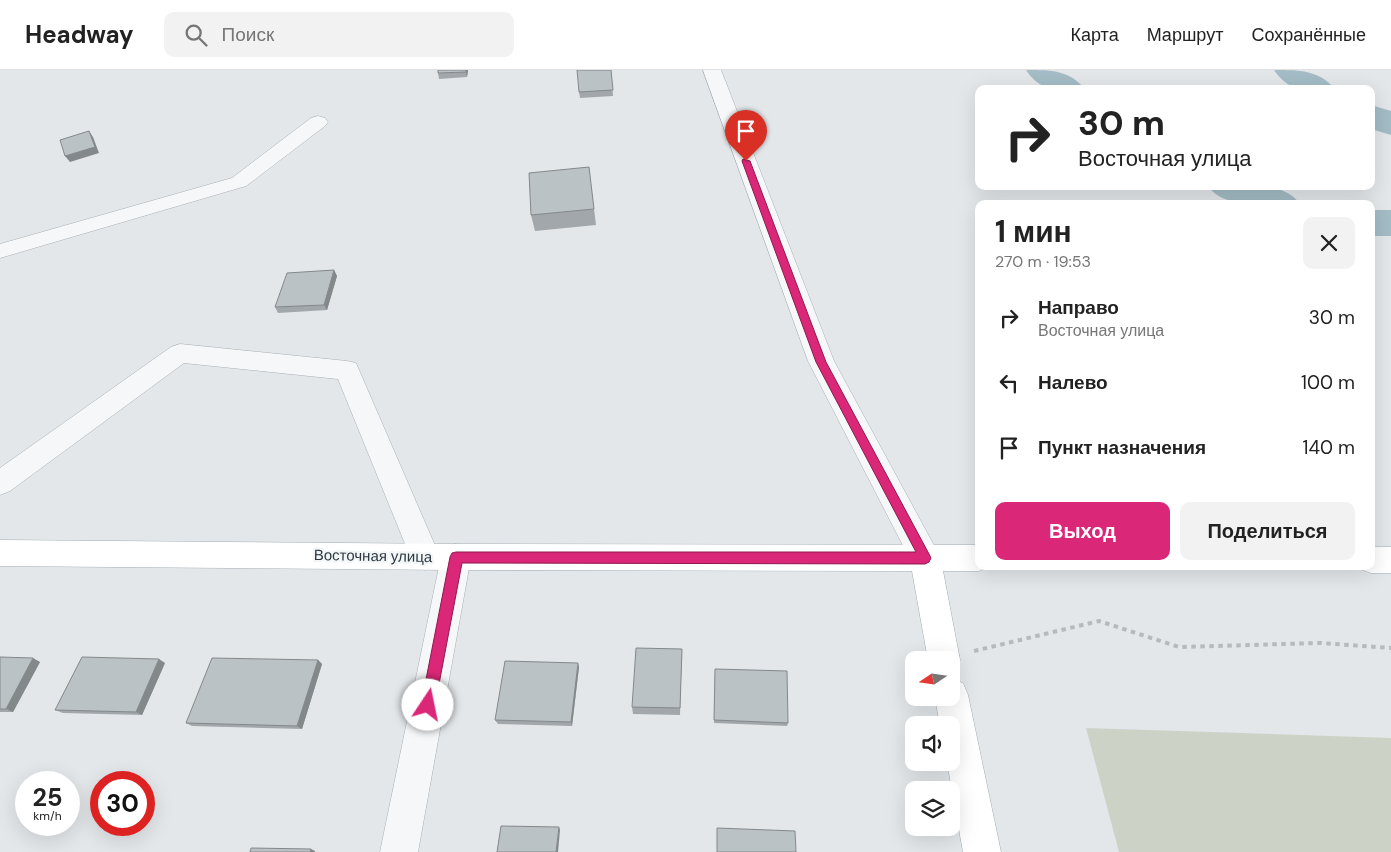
<!DOCTYPE html>
<html lang="ru">
<meta charset="utf-8">
<style>
:root{--surface:#fff;--page:#f2f2f2;--text:#222;--muted:#767676;--line:#e0e0e0;--accent:#db2777}
body{margin:0;font-family:"DM Sans",sans-serif;background:var(--page);color:var(--text);height:100vh;display:flex;flex-direction:column;font-size:19px;white-space:nowrap}
*{box-sizing:border-box;margin:0}
p{font-size:16px;color:var(--muted)}
.icon{flex:none;width:28px;height:28px;fill:none;stroke:currentColor;stroke-width:2;stroke-linecap:round;stroke-linejoin:round}
.map{position:relative;flex:1;overflow:hidden}
.sheet{position:absolute;left:975px;top:130px;width:400px;height:370px;display:flex;flex-direction:column;background:var(--surface);border-radius:10px;box-shadow:0 5px 20px #0002}
.sheet>*{flex:none}
.guide{position:absolute;left:975px;top:15px;width:400px;height:105px;border-radius:10px;box-shadow:0 5px 20px #0002;background:#fff;color:var(--text);overflow:hidden}
.needle{width:32px;rotate:257deg}
.controls{position:absolute;left:905px;top:581px;display:grid;gap:10px}
.controls a{display:grid;place-items:center;width:55px;height:55px;border-radius:10px;background:var(--surface);box-shadow:0 5px 20px #0002;font-size:25px}
.speed{position:absolute;left:15px;top:701px;display:flex;gap:10px;font-size:25px;font-weight:700;text-align:center}
.speed>*{display:grid;place-content:center;width:65px;height:65px;border-radius:50%;background:var(--surface);box-shadow:0 5px 20px #0002;line-height:1}
.speed small{font-size:12px;font-weight:400}
.speed .limit{border:8px solid #d22;background:#fff;color:#111}
.pin{position:absolute;display:grid;place-items:center;width:42px;height:42px;color:#fff;margin:-51px -21px;border-radius:50% 50% 50% 0;rotate:-45deg;box-shadow:0 0 5px #0007}
.pin .icon{rotate:45deg}
.me{position:absolute;width:55px;margin:-28px;rotate:11deg;stroke-linejoin:round;filter:drop-shadow(0 0 4px #0008)}
.turn{display:flex;align-items:center;gap:18px;height:105px;padding:0 20px;font-size:22px}
.turn .icon{width:65px;height:65px;stroke-width:2.5}
.turn b{display:block;font-size:35px;line-height:42px}
.round{display:grid;place-items:center;flex:none;width:52px;height:52px;border-radius:10px;background:var(--page)}
.overview{display:flex;align-items:center;justify-content:space-between;height:85px;padding:0 20px}
h1{font-size:30px;font-weight:700;line-height:38px}
.action{display:flex;gap:10px;margin-top:auto;padding:10px 20px}
.action a{flex:1;height:58px;border-radius:10px;background:var(--accent);color:#fff;font-size:20px;font-weight:700;line-height:58px;text-align:center}
.action a+a{background:var(--page);color:var(--text)}
ul{padding:0;list-style:none}
li{display:flex;align-items:center;gap:15px;height:65px;padding:0 20px}
li div{flex:1}
li b{display:block;font-size:19px}
li em{font-style:normal}
header{display:flex;align-items:center;gap:30px;box-sizing:border-box;height:70px;padding:0 25px;background:var(--surface);border-bottom:1px solid var(--line)}
header strong{font-size:24px}
nav{display:flex;gap:28px;margin-inline-start:auto;font-size:18px}
.search{width:350px;height:45px;background:var(--page);display:flex;align-items:center;gap:12px;box-sizing:border-box;padding:0 18px;border-radius:10px;color:var(--muted);font-size:19px}
.map>svg:first-child{display:block}
.green{fill:#ccd3c6}
.lines{fill:none;stroke-linecap:round;stroke-linejoin:round}
.river{fill:#a3bcc5;fill-rule:evenodd}
.minor-casing{stroke:#a9afb4;stroke-width:1}
.major-casing{stroke:#a4aeb4;stroke-width:1}
.path{stroke:#b6babd;stroke-width:4;stroke-dasharray:4.5 4.5;stroke-linecap:butt}
.minor{fill:#f6f7f8;fill-rule:evenodd}
.major{fill:#fff;fill-rule:evenodd}
.wall{fill:#a1a7aa}
.shaded-wall{fill:#83888b}
.building{fill:#bbc2c6;stroke:#83888b}
.route{fill:#db2777;stroke:#8e194d}
.labels{text-anchor:middle;stroke-width:4.5;stroke-linejoin:round;paint-order:stroke}
.street-label{font-size:15px;fill:#2d3940;stroke:#f3f6f7}
</style>
<header>
<strong>Headway</strong>
<div class="search"><svg class="icon" aria-label="search" viewBox="0 0 24 24"><circle cx="10" cy="10" r="6"/><path d="M15 15l6 6"/></svg>Поиск</div>
<nav><a>Карта</a><a>Маршрут</a><a>Сохранённые</a></nav>
</header>
<div class="map">
<svg width="1391" height="782" viewBox="0 0 1391 782">
<rect width="100%" height="100%" fill="#e3e7ea"/>
<path class="green" d="M1086,658l305,10v114h-272z"/>
<g class="lines">
<path class="river" d="M1026,0c26,0 43,0 59,19 -26,0 -43,5 -59,-19z
M1274,0c26,0 45,0 61,19 -26,0 -44,6 -61,-19z
M1371,35l20,6v24l-20,-6z
M1208,116c27,0 76,-7 92,18 -27,0 -75,7 -92,-18z
M1371,140h20v26h-20z"/>
<defs>
<path id="minor" d="M703,0h18l113,291 102,188 4,9 -4,9 -11,4 -11,-4 -106,-206z
M318,46l7,2 3,4 -3,4 -79,60 -246,72v-14l232,-66 79,-60z
M180,274l167,17 9,2 84,194 -4,9 -11,4 -11,-4 -76,-187 -154,-16 -174,128 -10,4v-27l171,-121z
M456,474l11,4 4,9 -53,295h-38l61,-295 4,-9z"/>
<path id="major" d="M0,470l456,4 523,1v21h11l-11,5h-36l17,89 -5,11 -4,2v-13h-23l-16,-89 -456,-1 -456,-4z
M1371,477h20v26h-20l-11,-4 -1,-3h12z
M951,609l12,4 5,12 33,157h-38l-16,-90h4v-37h-11l-5,-27h16z"/>
</defs>
<use href="#minor" class="minor-casing"/>
<use href="#major" class="major-casing"/>
<path class="path" d="M974,581l125,-30 80,26 142,-4 70,5"/>
<use href="#minor" class="minor"/>
<use href="#major" class="major"/>
</g>
<path class="wall" d="M468,0l-1,7 -28,2 -1,-6z
M611,0l2,26 -33,2 -1,-6z
M589,97l7,58 -61,6 -4,-16z
M334,200l3,6 -10,34 -49,3 -3,-6z
M682,579l-2,66 -47,-1 -1,-7z
M0,587l40,5 -27,50h-13z
M318,590l4,4 -20,65 -110,-3 -6,-3z
M165,593l-23,52 -79,-2 -8,-3z
M579,597l-7,59 -74,-2 -3,-4z
M715,599l73,54 -1,3 -73,-3z"/>
<path class="shaded-wall" d="M466,0h2l-1,7 -1,-5z
M89,61l4,6 6,16 -29,9 -5,-6z
M334,200l3,6 -10,34 -3,-5z
M33,588l7,4 -27,50 -7,-3z
M159,589l6,4 -23,52 -6,-3z
M318,590l4,4 -20,65 -5,-3z
M578,593l1,4 -7,59 -1,-4z
M559,757l1,3 -2,22h-2z
M311,779l4,2v1h-5z"/>
<path class="building" d="M438,0h28v2l-28,1z
M577,0h34l2,20 -34,2z
M89,61l6,16 -30,9 -5,-16z
M589,97l5,42 -63,6 -2,-42z
M334,200l-10,35 -49,2 12,-34z
M636,578l46,1 -2,59 -48,-1z
M0,587l33,1 -27,51h-6z
M82,587l77,2 -23,53 -81,-2z
M212,588l106,2 -21,66 -111,-3z
M505,591l73,2 -7,59 -76,-2z
M715,599l72,2 1,52 -74,-3z
M501,756l58,1 -3,25h-59z
M717,758l78,3 1,21h-79z
M251,778l60,1 -1,3h-60z"/>
<path class="route" d="M743,89l7,2 76,201 103,192 2,4 -2,4 -4,2 -463,-1 -27,142 -2,5 -5,2 -5,-2 -2,-5 29,-148 2,-4 4,-1h460l-100,-190 -74,-201z"/>
<g class="labels">
<g class="street-label">
<text transform="translate(373 486) rotate(1)" y="5">Восточная улица</text>
</g>
</g>
</svg>
<div class="controls">
<a><svg class="needle" viewBox="-14 -14 28 28"><path d="M0-13l5 13h-10z" fill="#e53935"/><path d="M0 13l5-13h-10z" fill="#767676"/></svg></a>
<a><svg class="icon" aria-label="sound" viewBox="0 0 24 24"><path d="M4 9h4l5-4v14l-5-4H4zM17 9q2 3 0 6"/></svg></a>
<a><svg class="icon" aria-label="layers" viewBox="0 0 24 24"><path d="M12 4l9 5-9 5-9-5zM3 14l9 5 9-5"/></svg></a>
</div>
<div class="speed"><div>25<small>km/h</small></div><div class="limit">30</div></div>
<div class="pin" style="left:746px;top:91px;background:#d93025"><svg class="icon" aria-label="arrive" viewBox="0 0 24 24"><path d="M6 21V4h12l-3 4 3 4H6"/></svg></div>
<svg class="me" style="left:428px;top:635px" viewBox="-20 -20 40 40"><circle r="19" fill="#fff"/><path d="M0-13L10 11 0 6-10 11z" fill="#db2777"/></svg>
<div class="guide">
<div class="turn"><svg class="icon" aria-label="right" viewBox="0 0 24 24"><path d="M7 20v-9h11M14 6l5 5-5 5"/></svg><div><b>30 m</b>Восточная улица</div></div>
</div>
<section class="sheet">
<div class="overview"><div><h1>1 мин</h1><p>270 m · 19:53</p></div><a class="round"><svg class="icon" aria-label="close" viewBox="0 0 24 24"><path d="M6 6l12 12M18 6L6 18"/></svg></a></div>
<ul>
<li><svg class="icon" aria-label="right" viewBox="0 0 24 24"><path d="M7 20v-9h11M14 6l5 5-5 5"/></svg><div><b>Направо</b><p>Восточная улица</p></div><em>30 m</em></li>
<li><svg class="icon" aria-label="left" viewBox="0 0 24 24"><path d="M17 20v-9H6M10 6l-5 5 5 5"/></svg><div><b>Налево</b></div><em>100 m</em></li>
<li><svg class="icon" aria-label="arrive" viewBox="0 0 24 24"><path d="M6 21V4h12l-3 4 3 4H6"/></svg><div><b>Пункт назначения</b></div><em>140 m</em></li>
</ul>
<div class="action"><a>Выход</a><a>Поделиться</a></div>
</section>
</div>
